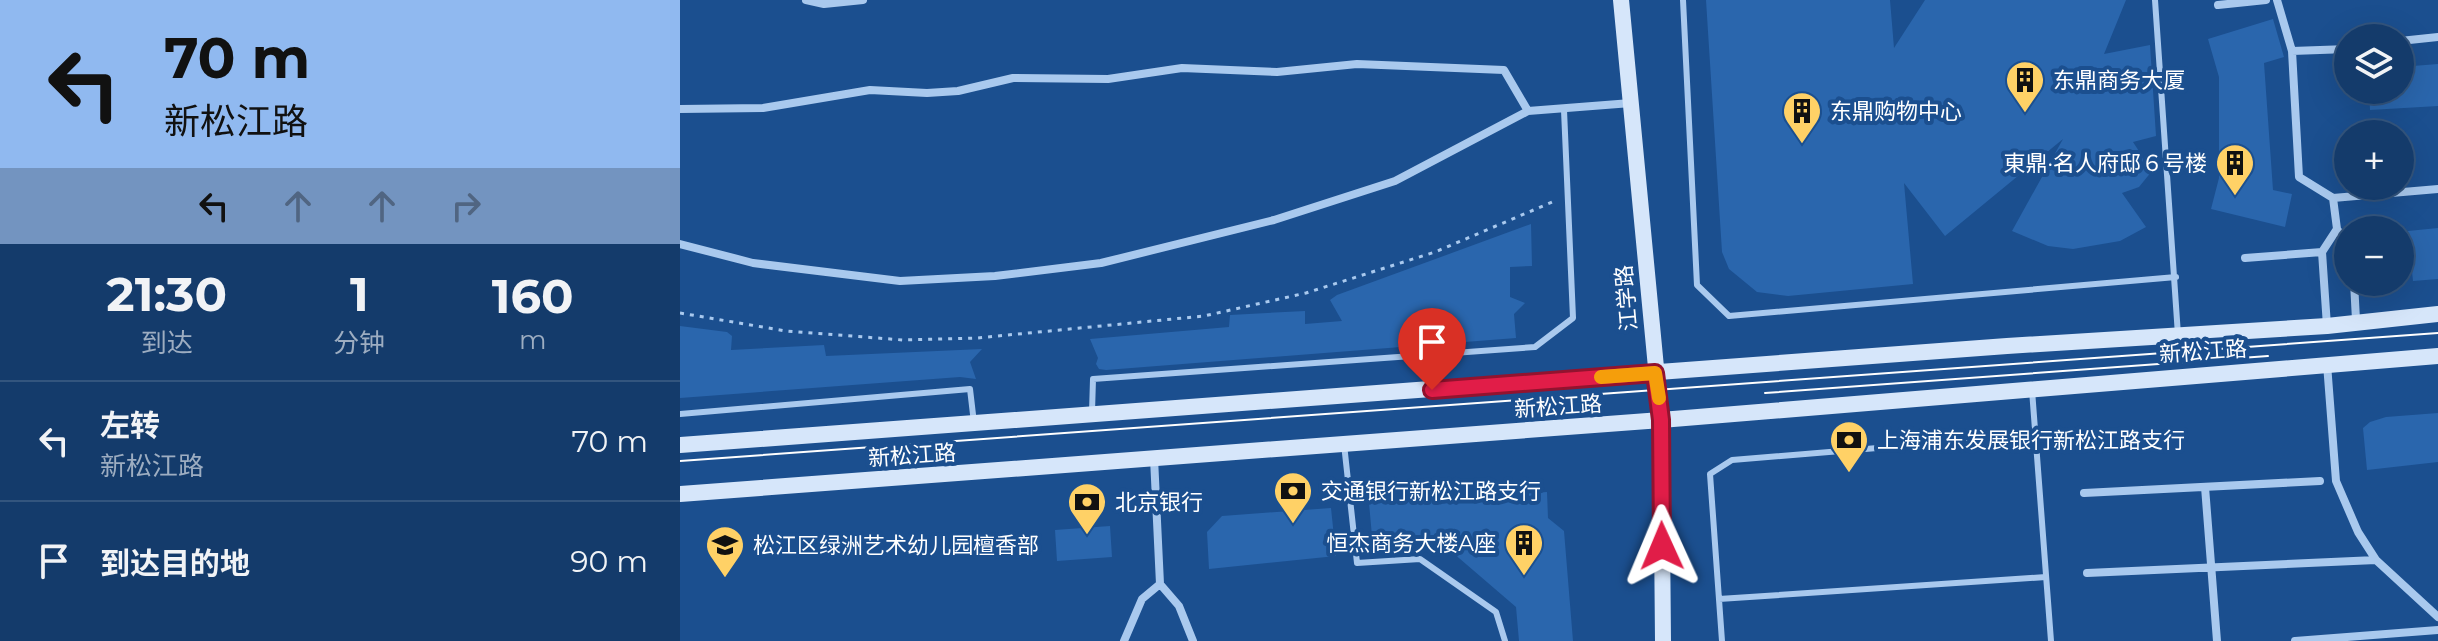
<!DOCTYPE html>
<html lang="zh">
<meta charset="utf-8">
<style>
:root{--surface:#143b6b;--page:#1d4271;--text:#f1f3f6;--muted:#9dadc1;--line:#33557e}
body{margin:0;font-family:Montserrat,"Noto Sans SC",sans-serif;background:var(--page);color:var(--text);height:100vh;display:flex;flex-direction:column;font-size:30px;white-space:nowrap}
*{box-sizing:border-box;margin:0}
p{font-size:26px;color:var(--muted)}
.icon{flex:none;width:44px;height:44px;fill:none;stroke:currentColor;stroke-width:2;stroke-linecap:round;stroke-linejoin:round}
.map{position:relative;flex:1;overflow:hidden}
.sheet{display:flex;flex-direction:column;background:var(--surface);width:680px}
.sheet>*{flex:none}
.guide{background:#90b9f0;color:#111;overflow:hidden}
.controls{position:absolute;left:1654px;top:24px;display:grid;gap:16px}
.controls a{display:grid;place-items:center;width:80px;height:80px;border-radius:50%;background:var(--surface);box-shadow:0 8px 32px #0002,0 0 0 2px var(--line);font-size:40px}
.pin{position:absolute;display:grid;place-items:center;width:68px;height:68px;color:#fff;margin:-82px -34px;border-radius:50% 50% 50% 0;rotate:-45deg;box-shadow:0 0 8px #0007}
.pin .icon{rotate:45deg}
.me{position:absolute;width:88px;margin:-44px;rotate:359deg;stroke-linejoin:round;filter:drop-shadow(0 0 6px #0008)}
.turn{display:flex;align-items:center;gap:28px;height:168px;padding:0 32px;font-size:36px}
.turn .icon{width:104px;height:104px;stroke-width:2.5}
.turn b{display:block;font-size:56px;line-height:68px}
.lanes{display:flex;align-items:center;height:76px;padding:0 32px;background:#0003;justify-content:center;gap:40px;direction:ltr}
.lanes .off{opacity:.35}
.eta{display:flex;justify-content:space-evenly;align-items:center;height:136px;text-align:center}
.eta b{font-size:48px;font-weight:700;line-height:56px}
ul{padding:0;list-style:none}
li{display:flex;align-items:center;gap:24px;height:120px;padding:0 32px;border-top:2px solid var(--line)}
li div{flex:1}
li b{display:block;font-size:30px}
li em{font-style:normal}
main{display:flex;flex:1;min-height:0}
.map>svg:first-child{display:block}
.building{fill:#2a66ad}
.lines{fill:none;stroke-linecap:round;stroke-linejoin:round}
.path{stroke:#a9c9ee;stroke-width:3;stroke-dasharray:4 6;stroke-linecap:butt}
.service{stroke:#a9c9ee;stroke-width:6}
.minor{stroke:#a9c9ee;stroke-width:8}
.secondary{stroke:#d6e6fa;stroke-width:16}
.tram{stroke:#fff;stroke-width:2}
.route-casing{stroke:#92132f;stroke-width:20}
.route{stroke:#e11d48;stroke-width:14}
.slow{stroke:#f59e0b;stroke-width:14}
.labels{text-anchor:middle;stroke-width:8;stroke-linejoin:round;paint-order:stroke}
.poi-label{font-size:22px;fill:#fff;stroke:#1b4f8f;text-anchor:start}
.street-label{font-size:22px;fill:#fff;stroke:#1b4f8f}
</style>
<main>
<section class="sheet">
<div class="guide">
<div class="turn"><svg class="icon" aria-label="left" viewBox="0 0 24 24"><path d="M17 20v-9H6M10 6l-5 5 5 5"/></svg><div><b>70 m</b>新松江路</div></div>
<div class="lanes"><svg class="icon" aria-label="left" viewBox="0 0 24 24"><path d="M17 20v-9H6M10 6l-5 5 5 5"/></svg><svg class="icon off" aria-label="ahead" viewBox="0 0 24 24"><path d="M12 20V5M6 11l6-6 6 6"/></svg><svg class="icon off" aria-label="ahead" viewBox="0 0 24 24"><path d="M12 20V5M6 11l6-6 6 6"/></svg><svg class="icon off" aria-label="right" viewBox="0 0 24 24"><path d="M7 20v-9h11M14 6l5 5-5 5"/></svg></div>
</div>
<div class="eta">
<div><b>21:30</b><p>到达</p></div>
<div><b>1</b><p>分钟</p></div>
<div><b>160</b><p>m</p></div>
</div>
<ul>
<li><svg class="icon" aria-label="left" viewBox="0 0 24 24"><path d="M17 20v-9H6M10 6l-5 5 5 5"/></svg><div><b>左转</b><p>新松江路</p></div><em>70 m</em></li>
<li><svg class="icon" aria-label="arrive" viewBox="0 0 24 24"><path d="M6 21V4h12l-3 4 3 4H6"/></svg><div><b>到达目的地</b></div><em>90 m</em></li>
</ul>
</section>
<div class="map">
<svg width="1758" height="641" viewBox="0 0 1758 641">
<rect width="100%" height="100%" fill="#1b4f8f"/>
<path class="building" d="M1026,0h184l4,48 31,-48h201l-22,54 46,-9 6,91 -23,6 19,29 -13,16 -17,6 24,34 -26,14 -47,8 -25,-3 -36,-15 51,-92 -118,97 -41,-53 9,101 -125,12 -31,-4 -28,-23 -7,-17z
M1593,19l11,38 -20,6 9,127 19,4 -7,33 -74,-18 8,-31v-101l-11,-38z
M1758,64v42l-68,4 -1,-20h31v-23z
M851,224l1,42 -22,1v30l15,6 -11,11 2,24 -410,32 -7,-1 -3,-5 2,-6 -8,-19 139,-12 1,-12 75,-4v13l37,-3 -12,-21 7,-5z
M1758,228v51l-25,2 -5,-50z
M0,326l47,6 5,4 -1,14 93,-5 2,11 156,-7 -12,13 6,17 -16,-2 -280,21z
M1758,413v49l-71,8 -4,-42 7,-6 16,-5z
M867,492l1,26 16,13 9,110h-54l-3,-34 -78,-67 -65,7 -4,-44z
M651,508l5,48 -127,13 -2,-37 15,-16z
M430,526l2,31 -55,4 -2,-31z"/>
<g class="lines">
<path class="path" d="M0,313l106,18 117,9 74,-2 227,-22 102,-23 129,-41 122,-52"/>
<path class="service" d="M1003,0l14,285 32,31 447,-39
M1475,0l23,335
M1352,390l19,251
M412,412l1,-33 442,-32 38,-29 -9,-208
M0,414l290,-25 4,34
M664,444l13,119 63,-4 76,53 9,29
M1039,599l327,-22
M1042,641l-12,-167 22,-14 303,-25"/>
<path class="minor" d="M126,0l18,4 39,-4
M1597,0l15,51 7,126 34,21 105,-9
M1538,5l48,-5
M1720,41l38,-4
M1612,51l56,-2
M0,109l83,-1 107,-18 57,3 31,-2 55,-13 95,1 74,-11 95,4 80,-8 147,6 24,41
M1653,198l4,31 11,15
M0,244l73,19 147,18 95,-5 106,-13 173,-43 121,-39 133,-70 103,-8
M1565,258l77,-6
M1674,282l2,38
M1647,326l-5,-74 15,-23
M1647,364l9,117 22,51 18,28 62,57
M1525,487l12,154
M1404,493l236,-12
M1407,573l289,-13
M480,584l19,22 14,35
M444,641l18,-42 18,-15 -6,-126
M1615,641l143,-11"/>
<path class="secondary" d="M941,0l40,420 2,221
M0,445l1327,-99 320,-20 111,-12
M0,494l981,-74 777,-64"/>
<path class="tram" d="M1085,393l503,-37
M0,461l1758,-128"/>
</g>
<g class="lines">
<defs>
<path id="route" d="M752,390l223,-17 6,47 1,126"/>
</defs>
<use href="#route" class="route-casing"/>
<use href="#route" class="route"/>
<path class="slow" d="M921,377l54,-4 4,25"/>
</g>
<defs>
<symbol id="building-pin" viewBox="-11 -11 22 30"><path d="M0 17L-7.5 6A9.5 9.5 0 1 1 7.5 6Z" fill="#ffd166" stroke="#1b4f8f"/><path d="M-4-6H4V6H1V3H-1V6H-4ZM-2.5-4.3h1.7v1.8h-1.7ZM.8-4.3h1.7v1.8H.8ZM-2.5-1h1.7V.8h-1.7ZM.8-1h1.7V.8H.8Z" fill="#111"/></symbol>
<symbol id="bank-pin" viewBox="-11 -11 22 30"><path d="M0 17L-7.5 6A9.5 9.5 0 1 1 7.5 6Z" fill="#ffd166" stroke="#1b4f8f"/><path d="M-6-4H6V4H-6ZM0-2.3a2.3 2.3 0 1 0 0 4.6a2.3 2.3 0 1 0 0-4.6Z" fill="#111"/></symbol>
<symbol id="school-pin" viewBox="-11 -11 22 30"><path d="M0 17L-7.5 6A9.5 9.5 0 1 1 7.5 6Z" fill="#ffd166" stroke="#1b4f8f"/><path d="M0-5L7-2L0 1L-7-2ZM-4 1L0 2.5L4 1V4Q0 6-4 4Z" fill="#111"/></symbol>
</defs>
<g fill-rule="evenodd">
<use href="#building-pin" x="1323" y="58" width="44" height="60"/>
<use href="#building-pin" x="1100" y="89" width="44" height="60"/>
<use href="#building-pin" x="1533" y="141" width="44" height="60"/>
<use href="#bank-pin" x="1147" y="418" width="44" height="60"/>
<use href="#bank-pin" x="591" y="469" width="44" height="60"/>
<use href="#bank-pin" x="385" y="480" width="44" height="60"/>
<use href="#building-pin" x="822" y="521" width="44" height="60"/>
<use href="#school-pin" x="23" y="523" width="44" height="60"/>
</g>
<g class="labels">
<g class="poi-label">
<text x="1373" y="88">东鼎商务大厦</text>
<text x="1150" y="119">东鼎购物中心</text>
<text x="1527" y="171" text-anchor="end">東鼎·名人府邸６号楼</text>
<text x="1197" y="448">上海浦东发展银行新松江路支行</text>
<text x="641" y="499">交通银行新松江路支行</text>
<text x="435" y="510">北京银行</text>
<text x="816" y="551" text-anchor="end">恒杰商务大楼A座</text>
<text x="73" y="553">松江区绿洲艺术幼儿园檀香部</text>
</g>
<g class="street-label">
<text transform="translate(946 298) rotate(-95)" y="8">江学路</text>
<text transform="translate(1523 351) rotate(-4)" y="8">新松江路</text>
<text transform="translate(878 406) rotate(-4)" y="8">新松江路</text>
<text transform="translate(232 455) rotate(-4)" y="8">新松江路</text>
</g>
</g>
</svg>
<div class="controls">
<a><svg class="icon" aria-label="layers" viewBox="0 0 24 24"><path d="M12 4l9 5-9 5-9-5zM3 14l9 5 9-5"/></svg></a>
<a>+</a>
<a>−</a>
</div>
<div class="pin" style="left:752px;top:390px;background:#d93025"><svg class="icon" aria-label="arrive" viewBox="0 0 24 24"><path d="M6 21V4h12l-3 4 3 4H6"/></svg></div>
<svg class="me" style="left:982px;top:546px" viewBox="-20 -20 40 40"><path d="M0-17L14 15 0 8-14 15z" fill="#e11d48" stroke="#fff" stroke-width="4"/></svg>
</div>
</main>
